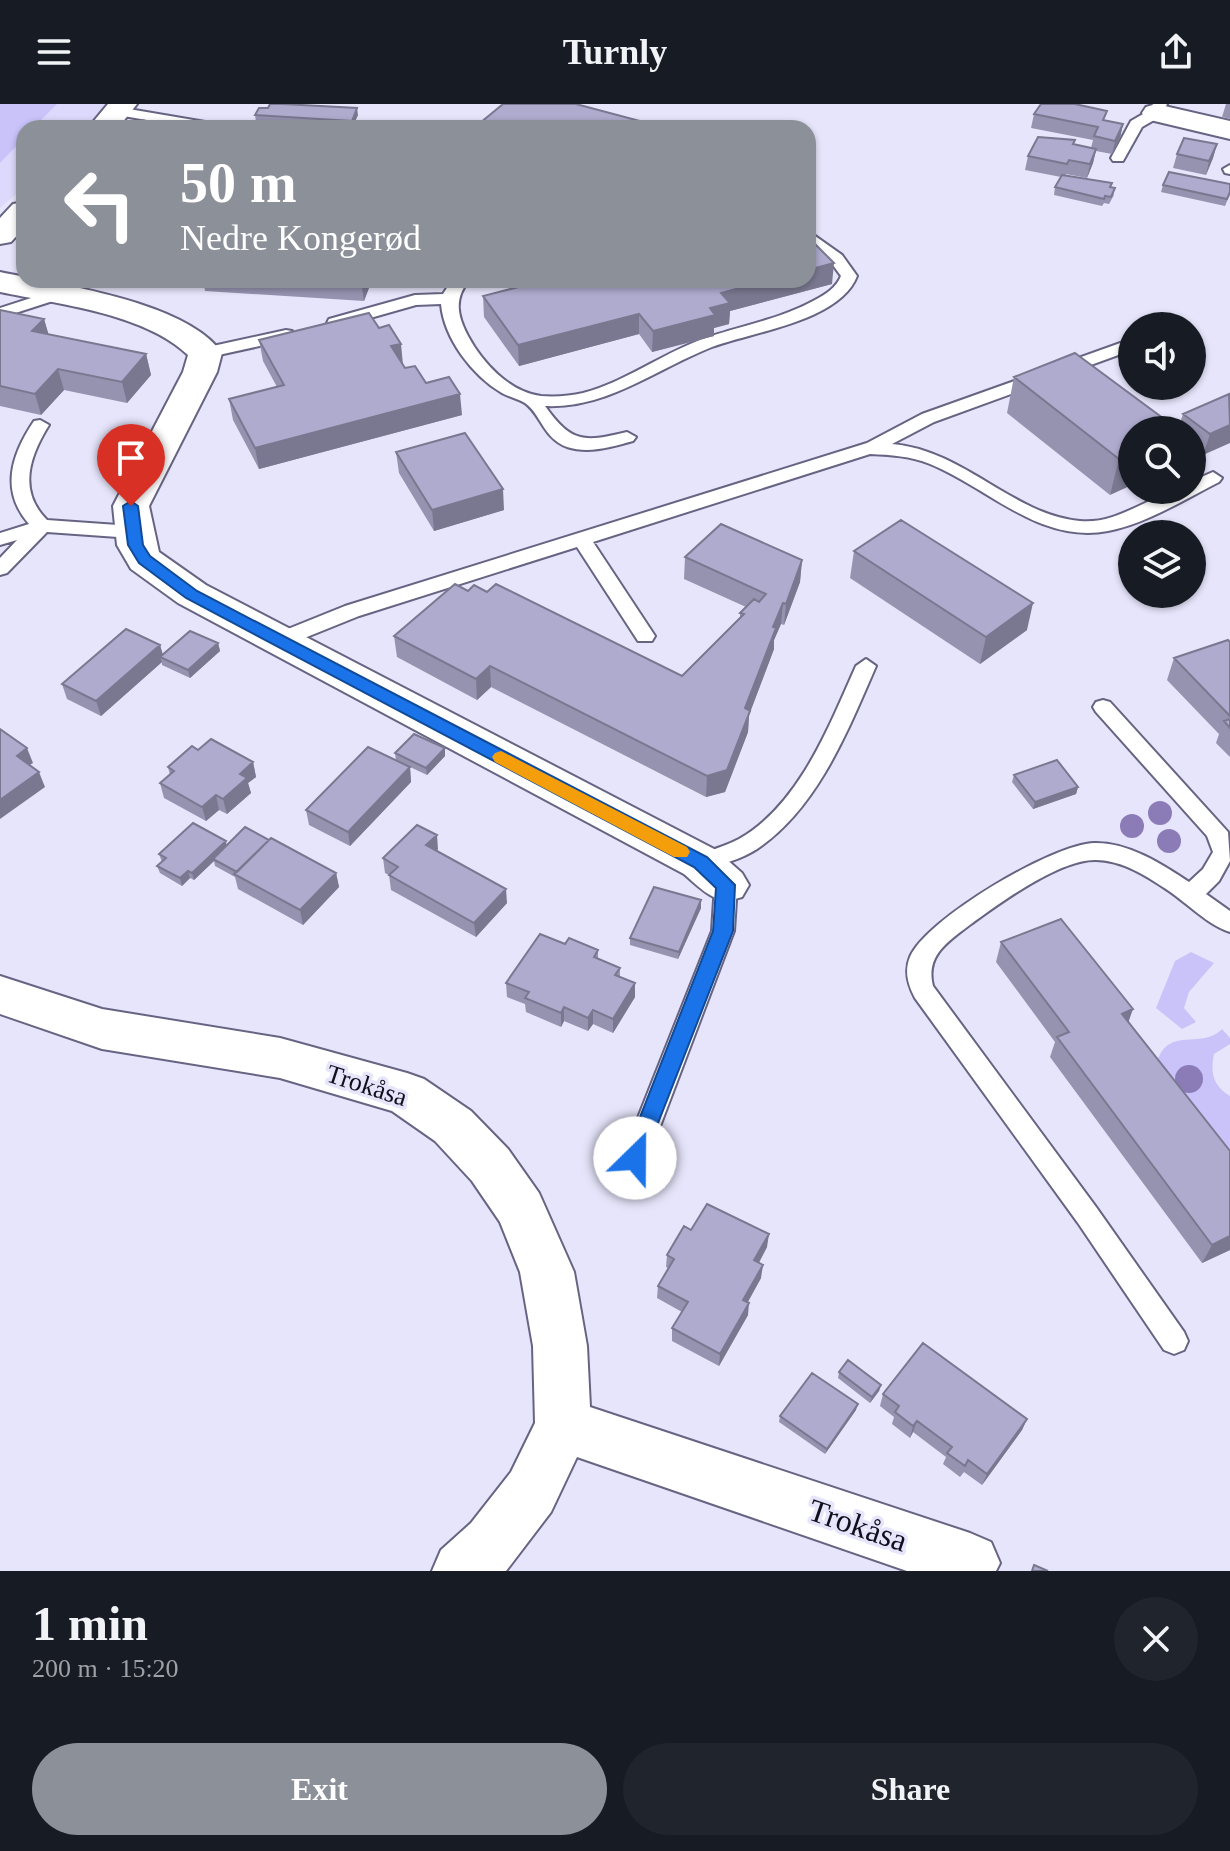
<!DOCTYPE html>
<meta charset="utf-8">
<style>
:root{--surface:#171b24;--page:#20242c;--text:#f1f3f6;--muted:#9ea1a6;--accent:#8c9099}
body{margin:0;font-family:Georgia,serif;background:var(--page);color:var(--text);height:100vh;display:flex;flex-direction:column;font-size:30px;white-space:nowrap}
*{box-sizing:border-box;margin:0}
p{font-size:26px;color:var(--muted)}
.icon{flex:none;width:44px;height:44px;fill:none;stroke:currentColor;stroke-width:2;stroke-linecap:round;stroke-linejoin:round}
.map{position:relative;height:1467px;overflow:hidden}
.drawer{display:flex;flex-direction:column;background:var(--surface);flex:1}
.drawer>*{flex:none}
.banner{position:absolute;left:16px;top:16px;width:800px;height:168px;border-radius:24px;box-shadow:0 2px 6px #0004;background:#8c9099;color:#fff;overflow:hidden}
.tools{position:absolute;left:1118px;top:208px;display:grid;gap:16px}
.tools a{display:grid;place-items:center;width:88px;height:88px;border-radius:50%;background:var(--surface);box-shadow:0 2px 6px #0004;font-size:40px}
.pin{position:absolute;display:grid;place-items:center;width:68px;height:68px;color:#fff;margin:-82px -34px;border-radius:50% 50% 50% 0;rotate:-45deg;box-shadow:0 0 8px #0007}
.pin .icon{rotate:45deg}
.me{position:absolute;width:88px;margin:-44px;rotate:23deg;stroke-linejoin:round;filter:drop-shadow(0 0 6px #0008)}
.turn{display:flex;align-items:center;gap:28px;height:168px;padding:0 32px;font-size:36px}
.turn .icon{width:104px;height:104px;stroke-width:2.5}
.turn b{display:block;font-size:56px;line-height:68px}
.round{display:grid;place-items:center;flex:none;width:84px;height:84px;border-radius:42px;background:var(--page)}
.overview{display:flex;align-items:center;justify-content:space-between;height:136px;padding:0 32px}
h1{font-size:48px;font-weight:800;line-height:60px}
.primary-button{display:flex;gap:16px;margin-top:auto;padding:16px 32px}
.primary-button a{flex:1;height:92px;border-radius:48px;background:var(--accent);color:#fff;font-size:32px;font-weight:800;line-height:92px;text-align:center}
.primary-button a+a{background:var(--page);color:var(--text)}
header{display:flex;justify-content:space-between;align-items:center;height:104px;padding:0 32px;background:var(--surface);font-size:36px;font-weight:800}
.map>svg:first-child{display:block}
.built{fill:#dcd9fc}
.green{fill:#c9c3fa}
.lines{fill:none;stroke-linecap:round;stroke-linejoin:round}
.service-casing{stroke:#676483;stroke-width:4}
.minor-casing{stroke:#676483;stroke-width:4}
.service{fill:#fff;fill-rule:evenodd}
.minor{fill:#fff;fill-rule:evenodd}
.tree{fill:#8b7cb8}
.wall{fill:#9693b1}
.shaded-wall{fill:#7a7890}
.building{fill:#afabce;stroke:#7a7890;stroke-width:2}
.route{fill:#1a73e8;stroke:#114b97;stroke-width:2}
.slow{fill:#f59e0b}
.labels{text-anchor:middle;stroke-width:7;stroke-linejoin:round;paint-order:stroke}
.street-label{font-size:26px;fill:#110f1b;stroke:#e6e5fb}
.near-street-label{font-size:32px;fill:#110f1b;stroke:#e6e5fb}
</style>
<header><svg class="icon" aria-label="menu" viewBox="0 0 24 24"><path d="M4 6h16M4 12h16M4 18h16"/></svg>Turnly<svg class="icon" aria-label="share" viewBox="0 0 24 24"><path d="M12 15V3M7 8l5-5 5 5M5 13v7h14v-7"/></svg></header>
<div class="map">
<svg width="1230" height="1467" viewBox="0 0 1230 1467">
<rect width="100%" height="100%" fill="#e6e5fb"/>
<path class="built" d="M0,0h106l-21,24h-61v59l-24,21z"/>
<path class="green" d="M0,0h57l-24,24h-9v10l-24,25z
M1191,848l23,11 -25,29 -5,16 12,14 -14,7 -26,-21 19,-47z
M1222,925l8,9v6l-16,10c-4,19 -1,32 16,42v79l-84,-112 13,-6c12,-29 44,-8 63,-28z"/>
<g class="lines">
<defs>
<path id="service" d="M1153,0h14l-6,12 -19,11 -19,34h-10l-2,-3 20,-37 19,-11z
M117,3l100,17 7,4h-32l-80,-14v-6z
M1230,61v9l-5,-1 -2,-4z
M808,127l34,24 15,21c-17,45 -105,56 -145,71 -56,22 -105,62 -167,59 27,38 40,36 82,26l9,5 -3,4c-22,6 -44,13 -66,6 -24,-9 -26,-33 -42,-44 -6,-4 -16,-6 -23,-10 -29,-17 -58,-54 -61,-89l-25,1 -81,23 -8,-5 2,-4 86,-24 28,-1 9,-14h17c-15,19 -12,35 -1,56 14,26 41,56 73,60 14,1 29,0 42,-3 42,-11 77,-38 117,-53 38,-14 79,-20 115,-40 11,-6 21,-12 26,-24l-11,-15 -22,-17z
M56,186l8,5 -2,3 -62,20v-10z
M286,226l6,1 2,4 -2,4 -87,19 -8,-5 2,-4z
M1126,237l6,1v8l-198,72 -42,22c72,6 121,71 188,77 42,4 72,-31 112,-31v-9l21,-9 9,6 -3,4c-34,17 -73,42 -111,49 -69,13 -119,-43 -178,-67 -20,-8 -39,-9 -60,-10l-277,88 62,94 -3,5h-14l-61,-94 -218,69 -72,29 -7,2 -10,-7 3,-5 72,-29 522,-163 55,-29z
M40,316l9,5c-20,32 -31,66 -2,95l85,6 9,6 -9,6 -85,-6 -40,41 -7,2v-17l17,-18 -17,5v-12l29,-9c-29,-33 -18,-69 5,-103z
M866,555l10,7c-28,64 -58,142 -119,183 -17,11 -38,16 -57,21l-8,-2 -3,-6 3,-6c16,-5 32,-9 47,-17 61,-35 90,-113 117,-173z
M1103,596l7,2 118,130 2,29 -11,20 -13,13 24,17v21c-22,-7 -42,-28 -61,-41 -21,-14 -47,-31 -73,-31 -36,-1 -96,43 -125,64 -22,17 -46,31 -38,62l163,221 88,125 4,9 -4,9 -10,4 -10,-4 -86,-127 -163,-225c-7,-13 -11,-27 -5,-41 16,-38 143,-113 184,-114 34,-1 68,21 95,39l14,-13 10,-17 -6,-16 -111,-124 -3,-5 3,-5z
M726,772l8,3 3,6 -3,46 -86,227 -4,8 -9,3 -9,-3 -4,-8 90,-227 3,-46 3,-6z"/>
<path id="minor" d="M108,0h29l-19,24h-30z
M1156,0l74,17v18l-84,-20 -4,-6 4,-6z
M24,98v26l-13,14 -11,2v-26l13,-14z
M0,168c56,12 186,29 222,81l-5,19 -68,134 10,46 47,33 510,265 26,23 7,12 -7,12c-27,9 -38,-6 -58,-23l-506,-271 -47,-34 -14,-24 -4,-39 70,-134 5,-17c-44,-42 -131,-51 -188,-63z
M0,872l102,33 178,29 127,35 17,6 47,32 37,38 31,44 35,79 13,74 3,61 380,126 21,9 9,21 -4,8h-89l-330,-114 -26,55 -45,59h-74l9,-21 30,-27 40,-51 24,-49 -2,-77 -13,-74 -20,-50 -28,-41 -37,-40 -43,-30 -112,-33 -178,-29 -102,-35z"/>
</defs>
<use href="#service" class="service-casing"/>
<use href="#minor" class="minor-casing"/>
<use href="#service" class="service"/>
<use href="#minor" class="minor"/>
</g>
<g class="tree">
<circle cx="1160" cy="709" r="12"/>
<circle cx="1132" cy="722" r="12"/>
<circle cx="1169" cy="737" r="12"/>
<circle cx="1189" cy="975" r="14"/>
</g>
<path class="wall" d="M1226,0h4v15l-8,-2z
M1077,1l28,15 18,4 -3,14 -8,16 -16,-3 -3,12 -6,15 -21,-4v2l45,11 3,8 -5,9 -5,-1 -2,3 -48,-11 1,-8 6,-10 -36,-7 3,-14 47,-16 -1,4 17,4 2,-8 -62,-12 3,-14z
M255,11h103l-6,13 -96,-6z
M1217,40l-4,14 -7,17 -33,-7 4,-14z
M1163,81l67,9 -5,12 -64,-14z
M203,176h169l-8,21 -159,-10z
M526,176h282l24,4 -102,27 -1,13 -15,4v8l-62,16 -13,-18 -120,32 -35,-49 -1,-21 46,-12z
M0,206l44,9 4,15 98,20 5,21 -24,28 -63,-13 -23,25 -41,-9z
M259,236l144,25 2,3 21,15 36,32 -203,54 -26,-49 -4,-21 48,-12 -14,-26z
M1014,273l164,52 5,-15 47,-19 -27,60 -11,-8v-17h-60l-22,65 -103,-82z
M396,348l108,58 -70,21 -35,-58z
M854,447l173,79 -47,34 -130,-86z
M685,453l117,3 -2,22 -16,43 -3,-1 -7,16v9l-25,66 -1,17 -23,60 -19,5 -215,-110 -14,13 -80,-43 -3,-21 74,-45 214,85 58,-58v-5l6,-6 -62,-28z
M1230,538v115l-14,-14 3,-9 -52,-54 7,-22z
M218,539l2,8 -30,27 -28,-13v-3l-61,54 -34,-17 -5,-15 98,-39 3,10z
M445,644v8l-18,19 -17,-8 1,15 -61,64 -41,-21 -3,-15 90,-49 -1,-8z
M198,646l55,12 3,15 -8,6 3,10 -24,21 -8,-4 -13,11 -42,-23 -4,-15 10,-8 -2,-8z
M1014,671l64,12 -2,7 -43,15 -21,-27z
M227,742l109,27 3,14 -36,38 -65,-36 -3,-12 -20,-11 -1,-5 -20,19 -4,-2 -8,8 -22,-13 -3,-7 5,-4 -3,-8z
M438,745l-2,2 71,52 -31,34 -85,-47 -2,-15 -4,-2 -2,-15z
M701,796v8l-23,51 -48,-14v-7z
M1001,838l128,80 101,228 -28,13 -152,-206 5,-15 -59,-80z
M565,840l33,6v9l22,9v9l15,20 -22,36 -20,-9 -5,7 -24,-10 -3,6 -35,-15 -1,-8 -18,-7 -1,-14z
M691,1126l76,17 -8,16 2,15 -13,24v13l-29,51 -47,-25v-13l10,-16 -25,-14 1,-12 10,-18 -2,-1 1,-12z
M839,1268l42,13 -2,6 -9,12 -32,-25z
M883,1290l144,25 -5,11 -40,55 -18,-13 -4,5 -17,-13 3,-7 -33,-25 -3,6 -18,-14 2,-7 -14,-11z
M856,1306l-31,44 -46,-32 1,-6z"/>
<path class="shaded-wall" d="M357,4l1,7 -6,13v-7z
M1123,20l-3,14 -8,16 3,-13z
M1217,40l-4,14 -7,17 3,-14z
M1096,45l-3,14 -6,15 3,-14z
M834,159l-2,21 -102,27 -1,13 -15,4v8l-62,16 1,-21 68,-38 48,-13h39v-10z
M361,176h11l-8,21z
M639,210v20l-120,32 -1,-21z
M44,215l6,20 -18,-8z
M401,240l2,21 -10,2 -2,-21z
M146,250l5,21 -24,28 -5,-21z
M58,265l6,21 -23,25 -6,-21z
M460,290l2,21 -203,54 -4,-21z
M1230,321v18l-27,12 7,-21z
M1132,349v32l-22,10 9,-36z
M503,385l1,21 -70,21 -2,-21z
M802,456l-2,22 -16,43 2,-21z
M783,499l-2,21 -7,16v9l-25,66 -1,17 -23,60 -19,5 1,-21z
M1033,499l-6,27 -47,34 6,-27z
M218,539l2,8 -30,27 -2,-8z
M160,541l4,14 -4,-2 2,5 -61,54 -5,-15z
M490,562l1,21 -14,13 -1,-21z
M27,644l6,15 -11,7 -5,-14z
M445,644v8l-18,19 -1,-7z
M253,658l3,15 -8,6 3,10 -24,21 -4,-15 17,-25z
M410,663l1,15 -61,64 -2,-14z
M39,668l6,15 -45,32v-19z
M1078,683l-2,7 -43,15 2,-7z
M216,691l3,15 -13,11 -4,-14z
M437,731l1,14 -10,11 -2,-15z
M226,737l1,7 -14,11 1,2 -20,19 -2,-7z
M188,767l2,7 -8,8 -2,-8z
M336,769l3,14 -36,38 -3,-15z
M506,785l1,14 -31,34 -2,-14z
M701,796v8l-23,51 1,-7z
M635,879v14l-22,36v-14z
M564,903v14l-3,6v-14z
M1133,905l-7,20 -4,-15z
M593,906v14l-5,7v-13z
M769,1130l-2,13 -14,26 1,-13z
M1230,1132v14l-28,13 10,-18z
M763,1161l-2,13 -19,34 1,-12z
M749,1199l-1,12 -29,51 1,-12z
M881,1281l-2,6 -9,12 2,-6z
M858,1300l-2,6 -31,44 2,-5z
M1027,1315l-5,11 -40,55 5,-11z
M917,1317l-4,11 -3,6 3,-12z"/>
<path class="building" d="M270,0h13l74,4 -5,13 -97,-6 4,-7h9z
M503,0h73l90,24h-192z
M1041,0h34l32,7 -4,9 20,4 -8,17 -21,-5 4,-9 -64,-13z
M141,16l43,8h-52z
M1038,33l37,3 -2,4 23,5 -6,15 -21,-4 -2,4 -39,-8z
M1184,34l33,6 -8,17 -32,-7z
M1169,68l61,12v8l-3,7 -64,-14z
M1062,71l50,8 -2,4 5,1 -4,9 -6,-1 -1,3 -49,-12z
M808,133l26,26 -26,7z
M541,176h228l-48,13 9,10 -20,5 5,7 -62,16 -14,-17 -121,31 -35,-49 59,-15z
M0,206l44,9 -12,12 114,23 -24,28 -64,-13 -23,25 -35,-8z
M369,209l10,15 10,-3 12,19 -10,2 14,22 10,-2 11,17 23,-6 11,17 -205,54 -26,-49 55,-14 -25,-45z
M1075,249l104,77h-47v23l-13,6 -105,-82z
M1229,290l1,31 -20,9 -27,-20z
M465,329l38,56 -71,21 -36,-58z
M901,416l132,83 -47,34 -132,-86z
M721,420l81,36 -16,44 -3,-1 -10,24 3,1 -31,80 5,3 -23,59 -20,6 -217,-110 -14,13 -82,-43 61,-52 13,7 6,-6 13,7 9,-8 186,92 62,-62 -4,-1 14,-14 5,3 7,-8 -81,-37z
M126,525l34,16 -64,56 -34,-17z
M190,527l28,12 -30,27 -28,-13z
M1228,536l2,2v74l-56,-58z
M1230,615v9l-6,-7z
M0,625l27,19 -10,8 22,16 -39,28z
M414,630l31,14 -19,20 -31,-15z
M211,635l42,23 -13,12 7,4 -24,21 -7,-4 -14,12 -42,-24 14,-12 -6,-4 24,-21 6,4z
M368,643l42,20 -62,65 -42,-22z
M1057,656l21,27 -43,15 -21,-27z
M193,719l33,18 -34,32 -4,-2 -8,7 -23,-12 9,-8 -7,-4z
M417,721l20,10 -11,10 80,44 -32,34 -85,-48 9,-8 -15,-9z
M245,723l24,13 -32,32 -24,-13z
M271,734l65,35 -36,37 -66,-36z
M654,783l47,13 -22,52 -49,-14z
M1061,815l72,90 -11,5 108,137v85l-18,9 -155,-208 12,-5 -68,-90z
M540,830l25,10 4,-6 29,12 -4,7 26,11 -5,7 20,8 -22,36 -20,-9 -5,8 -24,-11 -3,6 -36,-15 4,-6 -23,-9z
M707,1100l62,30 -15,26 9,5 -20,35 6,3 -29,51 -48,-26 16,-26 -30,-16 16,-27 -7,-4 17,-29 7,4z
M923,1239l104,76 -40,55 -19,-14 -3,6 -18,-13 5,-6 -35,-26 -4,5 -18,-14 4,-6 -16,-12z
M848,1256l33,25 -9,12 -33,-25z
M812,1269l46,31 -31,45 -47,-33z
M1034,1461l14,6h-16z"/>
<path class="route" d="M131,397l7,5 5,39 7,11 47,35 510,266 28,28 -2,46 -91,233 -7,3 -8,-3 -3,-6 89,-227 3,-43 -22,-21 -508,-269 -47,-35 -11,-18 -5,-39z"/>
<path class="slow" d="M501,647l186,96 3,5 -3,5h-13l-179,-95 -3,-5 3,-4z"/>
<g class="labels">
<g class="street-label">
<text transform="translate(367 981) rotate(18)" y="9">Trokåsa</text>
</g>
<g class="near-street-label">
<text transform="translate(858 1421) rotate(19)" y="11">Trokåsa</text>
</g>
</g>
</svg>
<div class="tools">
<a><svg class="icon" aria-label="sound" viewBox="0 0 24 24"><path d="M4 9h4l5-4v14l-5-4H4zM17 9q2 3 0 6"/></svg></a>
<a><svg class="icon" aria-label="search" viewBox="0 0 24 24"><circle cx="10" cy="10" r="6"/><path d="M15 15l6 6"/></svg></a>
<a><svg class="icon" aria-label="layers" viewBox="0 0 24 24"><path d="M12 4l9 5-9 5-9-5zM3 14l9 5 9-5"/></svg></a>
</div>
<div class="pin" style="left:131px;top:402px;background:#d93025"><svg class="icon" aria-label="arrive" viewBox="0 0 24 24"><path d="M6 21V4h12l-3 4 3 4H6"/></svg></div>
<svg class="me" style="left:635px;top:1054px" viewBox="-20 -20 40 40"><circle r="19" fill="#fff"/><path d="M0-13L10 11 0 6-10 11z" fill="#1a73e8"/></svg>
<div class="banner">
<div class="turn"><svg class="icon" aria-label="left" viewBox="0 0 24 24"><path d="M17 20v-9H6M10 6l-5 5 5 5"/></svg><div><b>50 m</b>Nedre Kongerød</div></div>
</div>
</div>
<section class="drawer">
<div class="overview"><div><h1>1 min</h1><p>200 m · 15:20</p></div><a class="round"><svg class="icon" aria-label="close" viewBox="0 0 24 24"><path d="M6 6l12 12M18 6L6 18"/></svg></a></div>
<div class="primary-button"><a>Exit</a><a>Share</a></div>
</section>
